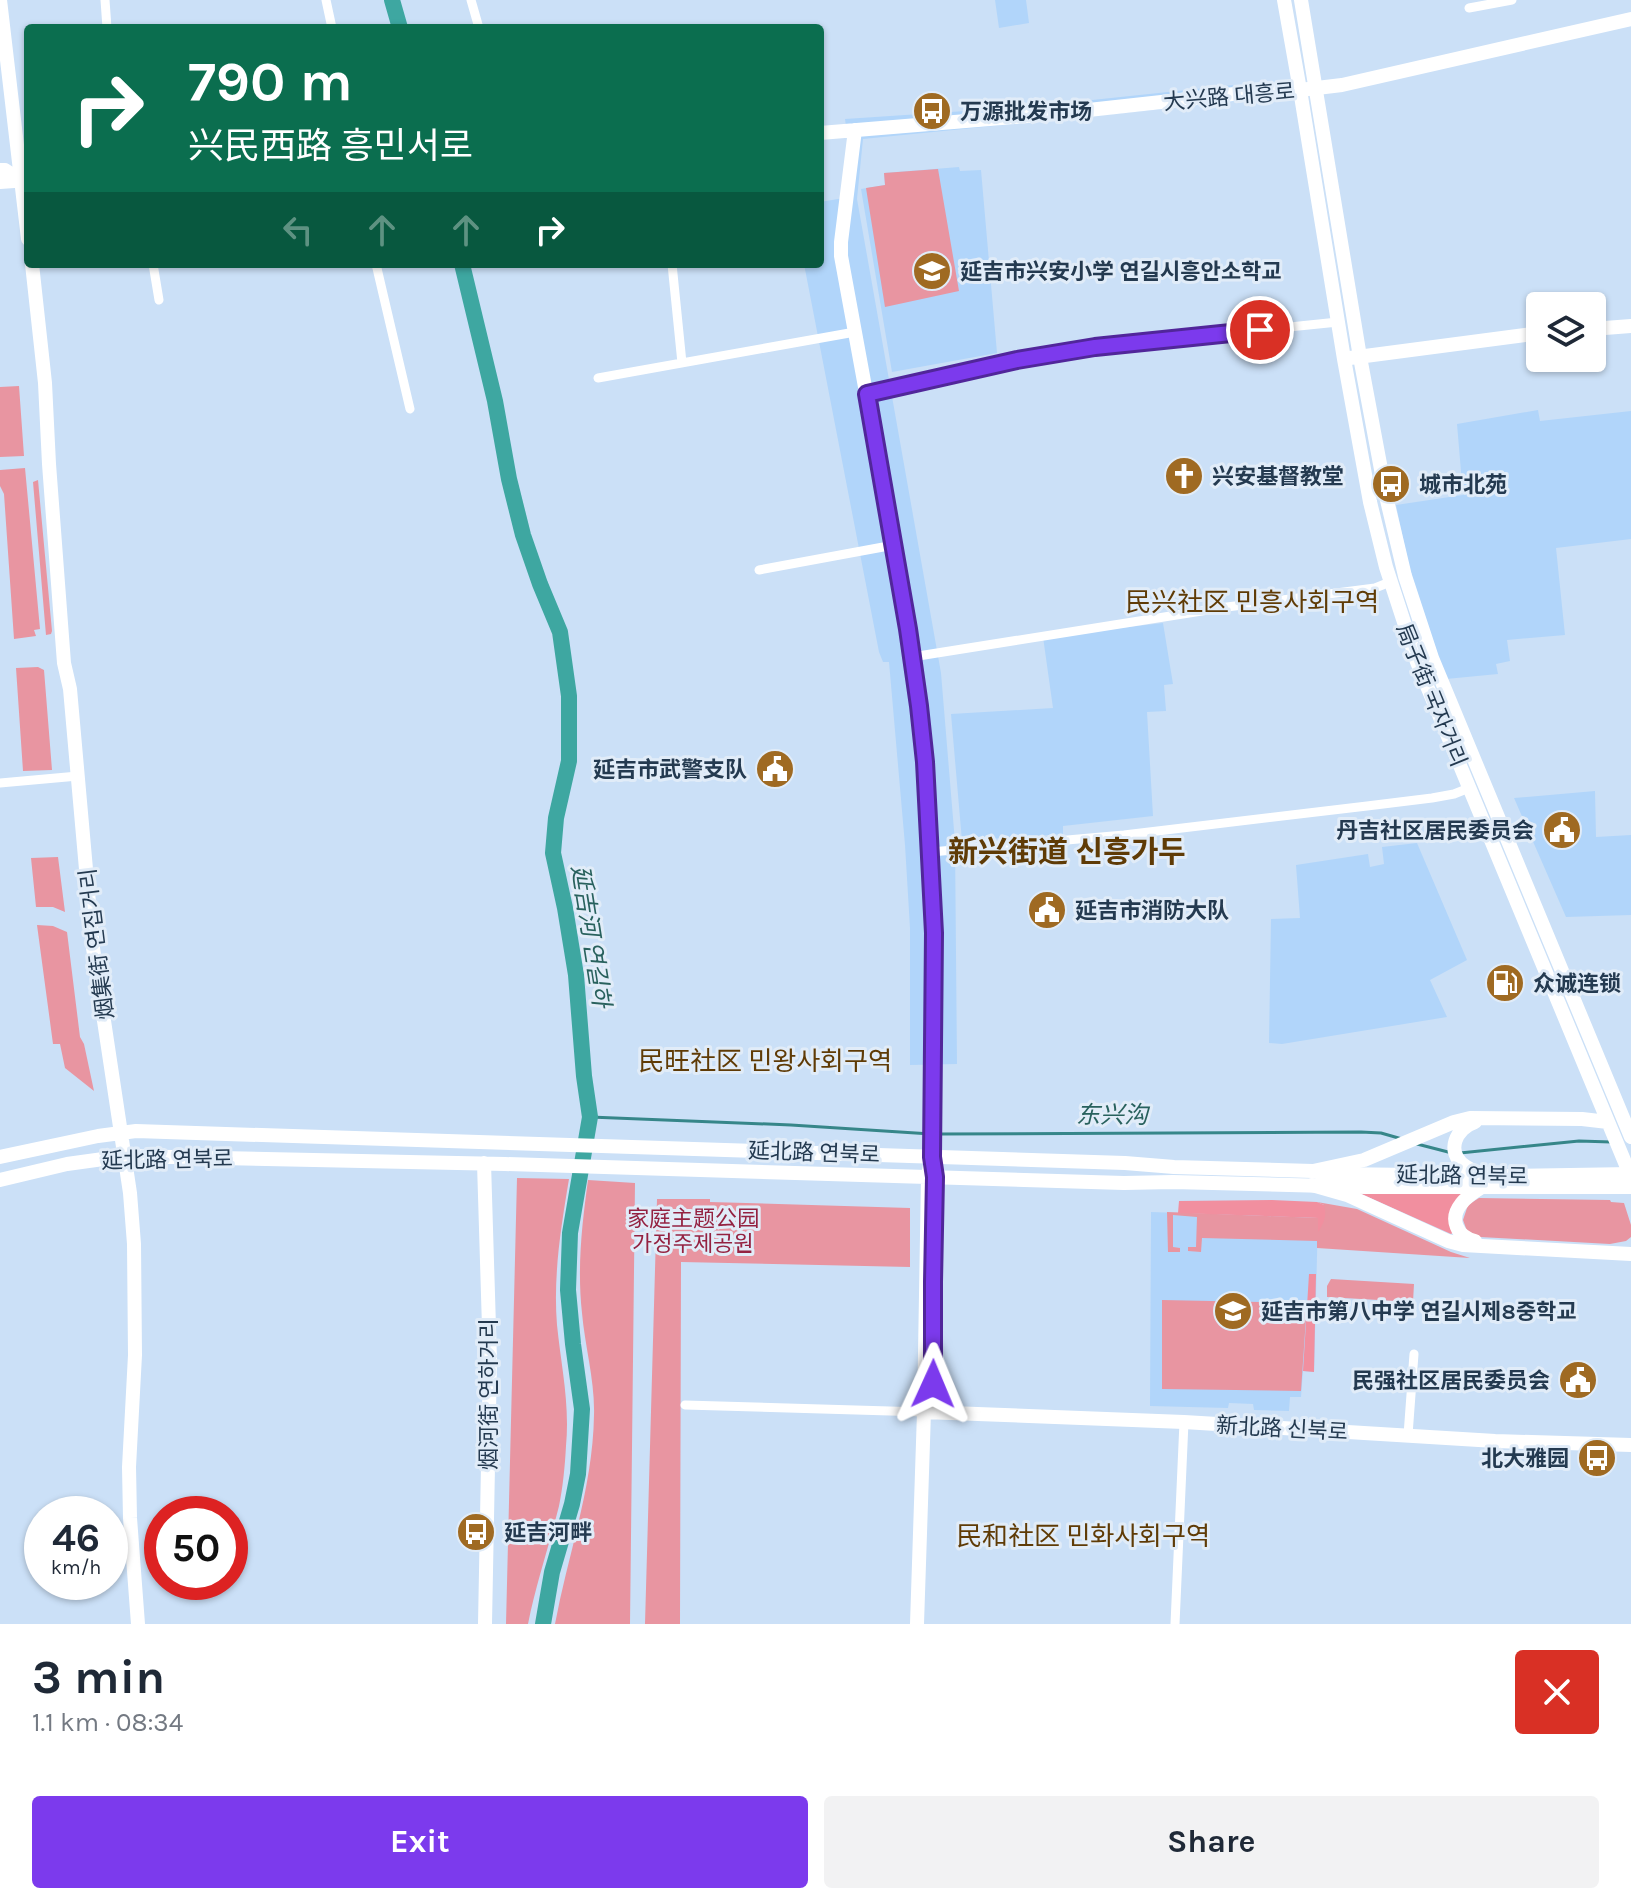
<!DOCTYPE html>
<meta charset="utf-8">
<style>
:root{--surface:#fff;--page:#f2f2f3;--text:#1f2937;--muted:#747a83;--accent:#7c3aed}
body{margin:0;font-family:Karla,"Noto Sans SC","Noto Sans KR",sans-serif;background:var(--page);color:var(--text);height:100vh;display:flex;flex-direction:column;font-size:30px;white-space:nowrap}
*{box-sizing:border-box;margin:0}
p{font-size:26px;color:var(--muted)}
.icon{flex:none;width:44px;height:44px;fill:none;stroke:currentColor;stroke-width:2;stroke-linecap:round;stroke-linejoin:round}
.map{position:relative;height:1624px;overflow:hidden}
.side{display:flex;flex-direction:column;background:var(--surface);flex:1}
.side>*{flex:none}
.top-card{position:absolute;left:24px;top:24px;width:800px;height:244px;border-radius:8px;box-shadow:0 2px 6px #0004;background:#0b6e4f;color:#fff;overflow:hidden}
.controls{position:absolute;left:1526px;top:292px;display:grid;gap:16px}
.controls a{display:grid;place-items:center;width:80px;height:80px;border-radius:8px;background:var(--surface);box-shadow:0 2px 6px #0004;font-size:40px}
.speed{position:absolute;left:24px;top:1496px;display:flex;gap:16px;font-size:40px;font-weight:700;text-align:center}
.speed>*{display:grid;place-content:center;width:104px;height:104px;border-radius:50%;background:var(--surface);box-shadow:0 2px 6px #0004;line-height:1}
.speed small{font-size:20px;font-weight:400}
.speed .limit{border:12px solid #d22;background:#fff;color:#111}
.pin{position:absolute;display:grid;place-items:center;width:68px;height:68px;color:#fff;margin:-34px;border:4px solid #fff;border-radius:50%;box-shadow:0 2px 8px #0007}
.me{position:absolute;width:88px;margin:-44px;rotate:1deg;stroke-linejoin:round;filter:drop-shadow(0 0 6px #0008)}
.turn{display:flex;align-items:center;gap:28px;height:168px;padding:0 32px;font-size:36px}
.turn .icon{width:104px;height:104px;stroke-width:2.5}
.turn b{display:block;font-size:56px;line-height:68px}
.lanes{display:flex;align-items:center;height:76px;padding:0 32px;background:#0003;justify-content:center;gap:40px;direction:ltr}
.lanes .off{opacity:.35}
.round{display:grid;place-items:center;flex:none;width:84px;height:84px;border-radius:8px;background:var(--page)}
.overview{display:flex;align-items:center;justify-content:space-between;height:136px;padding:0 32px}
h1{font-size:48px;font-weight:700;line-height:60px}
.button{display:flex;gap:16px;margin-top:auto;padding:16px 32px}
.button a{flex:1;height:92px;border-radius:8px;background:var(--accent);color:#fff;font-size:32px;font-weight:700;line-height:92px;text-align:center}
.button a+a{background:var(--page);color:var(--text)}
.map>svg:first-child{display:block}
.built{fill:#b1d5fa}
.green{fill:#e895a1}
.forest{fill:#f18f9f}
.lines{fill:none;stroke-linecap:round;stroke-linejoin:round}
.stream{stroke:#368689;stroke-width:3}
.river{stroke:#3ea7a1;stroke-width:16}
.street{stroke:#fff;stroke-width:9}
.secondary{stroke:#fff;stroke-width:14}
.primary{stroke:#fff;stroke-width:14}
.route-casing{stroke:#51269a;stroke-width:20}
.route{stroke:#7c3aed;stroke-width:14}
.labels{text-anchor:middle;stroke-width:6;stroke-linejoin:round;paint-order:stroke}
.street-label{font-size:22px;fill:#243a50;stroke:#e1ecf8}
.poi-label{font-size:22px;font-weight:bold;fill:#243a50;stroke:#e1ecf8;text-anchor:start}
.park-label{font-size:22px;fill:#942241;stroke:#e1ecf8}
.water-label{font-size:24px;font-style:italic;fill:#28615d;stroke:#e1ecf8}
.quarter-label{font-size:26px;fill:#5f3b06;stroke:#e1ecf8}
.district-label{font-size:30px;font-weight:bold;fill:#5f3b06;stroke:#e1ecf8}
</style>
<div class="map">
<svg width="1631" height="1624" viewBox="0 0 1631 1624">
<rect width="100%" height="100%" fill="#cbe0f7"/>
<path class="built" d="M995,0h31l3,23 -30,5z
M1281,80l2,17 -420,42 -6,60 84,474 14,169 2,222 -47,1v-137l-5,-83 -16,-183h-6l-4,-10 -75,-388h16v-62l24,-4 4,-57 -3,-22 181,-12z
M959,167l1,4 21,-1 16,183 -105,19 -31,-183 24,-4 -1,-12z
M1538,410l2,11 91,-10v128l-75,9 9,87 -58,5 3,21 -14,3 2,10 -52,5 -36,-108 -14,-66 67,-10 -6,-71z
M1163,623l10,61 -9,1 2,26 -19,1 6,104 -90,10v8l-101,7 -11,-127 102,-6 -10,-71z
M1595,791l1,46 35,-2v80l-65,2 -52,-119z
M1417,843l50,117 -37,20 17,37 -165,27 -13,-1 2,-124 29,-1 -4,-53 72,-11 2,13 14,-3 -2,-17z
M1151,1212l167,6 -4,154 -11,-1 -2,26h-11l-1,14 -35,-1 -1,-6 -24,-1 -1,5 -78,-2z"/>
<path class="green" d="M938,169l21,122 -74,16 -19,-119 19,-3 -1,-12z
M19,386l5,70 -24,1v-70z
M25,468l15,161 -6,1 2,6 -22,3 -10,-145 -4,-8v-16z
M38,480l14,151 -1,3 -5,1 -13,-153z
M38,667l6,3 8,100 -29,1 -7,-103z
M58,857l7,55 -12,-5h-17l-5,-49z
M37,925l16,1 14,6 13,105 4,7 10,47 -29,-23 -5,-24h-7z
M517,1178l52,1c-8,48 -16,97 -12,146 4,40 13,79 9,121 -1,19 -3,41 -7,60 -10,40 -23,78 -31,118h-22z
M588,1180l47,3 -5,441h-75c13,-70 38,-137 39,-209 1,-34 -9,-68 -12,-102 -5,-45 0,-89 6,-133z
M1479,1198l131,2 1,2 13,1 7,22v12l-5,4 -16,3 -130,-7 -13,-6 -4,-11 5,-15z
M657,1199h53v3l200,6v59l-229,-5 -1,362h-35z
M1317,1202l40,7 94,43 19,6 -153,-10v-7l-115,-3 -1,14 -13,-1v-4h8l1,-30 -24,-2v32l7,1v4h-12l-1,-40 151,6v12l6,-25z
M1331,1279l83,5 -1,18 -86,-5v-11z
M1162,1300l145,3 -6,88 -139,-2z"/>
<path class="forest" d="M1357,1192l108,1 -11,39 -3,2z
M1272,1200l45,2 7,3c3,11 0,18 -6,27v-14l-140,-5 1,-12z
M1309,1274h7l-2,98 -11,-1z"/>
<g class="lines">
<path class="stream" d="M590,1117l201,8 140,9
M939,1134l422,-2 20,1 21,6
M1417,1144l35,9
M1460,1153l119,-12 32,1"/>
<path class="river" d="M392,0l8,28
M462,264l33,137 14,78 14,56 17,49 20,48 9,64v65l-13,57 -3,35 12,55 11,67 8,101 6,41 -20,116 -2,57 5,54 9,65 -4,65 -6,30 -20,68 -9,52"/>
<path class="street" d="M105,0l2,28
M326,0l6,28
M471,0l8,28
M1469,8l43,-8
M153,264l6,36
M376,264l34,145
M672,264l10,99
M598,378l257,-46
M867,394l150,-34 78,-13 243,-25
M759,570l135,-25
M912,657l315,-50 148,-19 15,-6
M0,783l78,-7
M931,852l193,-17 243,-29 65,-8 22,-4 15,-6
M685,1405l239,7
M1408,1435l6,-81
M1175,1624l9,-202"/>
<path class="secondary" d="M0,0l28,239
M855,130l-14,112v14l53,289 25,161 6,56 9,171v208l-6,36 -4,235 -7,212
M820,133l232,-19 219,-24h29l42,-5 289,-66
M0,170h5l15,10
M0,182l28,-2
M32,264l13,119 4,81 15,199 6,26 23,259 37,245 4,51 1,111 -6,112 1,51 8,106
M1592,329l39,-3
M1350,358l190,-25
M0,1157l98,-21 38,-5 989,32 49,4 139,4 18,3 171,2 129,-2
M484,1163l6,197 -5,264
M0,1180l67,-16 58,-8 380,8 619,19 49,-1 192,5h266
M924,1412l260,10 311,19 136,4"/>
<path class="primary" d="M1284,0l16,90 44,269 26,143 16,65 31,95 214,515
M1301,0l59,357 26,139 19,80 27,82 199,479
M1475,1122c-19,6 -30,30 -10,44 10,8 25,8 37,10
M1313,1171l51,-11 90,-38 16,-4 112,1 26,3
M1312,1185l35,10 101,46 15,4 168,9
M1475,1241c-18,-4 -26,-22 -14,-37 6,-8 13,-12 21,-17"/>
</g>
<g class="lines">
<defs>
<path id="route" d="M933,1384v-102l2,-105 -3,-20 2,-224 -9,-171 -6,-56 -11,-77 -41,-235 150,-34 78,-13 165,-17"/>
</defs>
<use href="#route" class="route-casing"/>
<use href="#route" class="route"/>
</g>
<defs>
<symbol id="bus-disc" viewBox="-11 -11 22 22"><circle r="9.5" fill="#9f6a22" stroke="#e1ecf8"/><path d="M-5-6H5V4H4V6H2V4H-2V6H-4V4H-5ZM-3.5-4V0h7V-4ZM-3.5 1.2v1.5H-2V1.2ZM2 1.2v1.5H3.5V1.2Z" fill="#fff"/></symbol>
<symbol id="school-disc" viewBox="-11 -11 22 22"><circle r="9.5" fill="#9f6a22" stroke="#e1ecf8"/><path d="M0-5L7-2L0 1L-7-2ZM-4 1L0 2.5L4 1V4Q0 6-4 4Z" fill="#fff"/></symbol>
<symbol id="church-disc" viewBox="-11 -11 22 22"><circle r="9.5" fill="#9f6a22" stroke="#e1ecf8"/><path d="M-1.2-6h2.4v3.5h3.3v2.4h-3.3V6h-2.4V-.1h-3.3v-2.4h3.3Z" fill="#fff"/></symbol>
<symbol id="civic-disc" viewBox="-11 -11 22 22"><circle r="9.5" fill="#9f6a22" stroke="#e1ecf8"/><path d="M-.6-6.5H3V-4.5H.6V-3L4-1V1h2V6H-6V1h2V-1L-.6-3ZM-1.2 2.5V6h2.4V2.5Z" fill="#fff"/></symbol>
<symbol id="fuel-disc" viewBox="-11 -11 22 22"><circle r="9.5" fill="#9f6a22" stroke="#e1ecf8"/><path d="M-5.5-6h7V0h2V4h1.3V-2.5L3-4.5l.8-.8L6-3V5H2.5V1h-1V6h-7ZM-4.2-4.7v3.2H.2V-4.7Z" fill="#fff"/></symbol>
</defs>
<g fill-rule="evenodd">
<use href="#bus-disc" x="910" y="89" width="44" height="44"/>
<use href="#school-disc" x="910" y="249" width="44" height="44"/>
<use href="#church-disc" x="1162" y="454" width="44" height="44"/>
<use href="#bus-disc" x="1369" y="462" width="44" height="44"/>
<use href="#civic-disc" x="753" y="747" width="44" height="44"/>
<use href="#civic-disc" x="1540" y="808" width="44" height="44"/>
<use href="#civic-disc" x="1025" y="888" width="44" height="44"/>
<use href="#fuel-disc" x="1483" y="961" width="44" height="44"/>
<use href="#school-disc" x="1211" y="1289" width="44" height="44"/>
<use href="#civic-disc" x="1556" y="1358" width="44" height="44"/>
<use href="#bus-disc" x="1575" y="1436" width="44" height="44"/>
<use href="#bus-disc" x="454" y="1510" width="44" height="44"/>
</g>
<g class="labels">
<g class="street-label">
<text transform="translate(1229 96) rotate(-5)" y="8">大兴路 대흥로</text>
<text transform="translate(1432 695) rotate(68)" y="8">局子街 국자거리</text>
<text transform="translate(96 944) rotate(-97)" y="8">烟集街 연집거리</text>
<text transform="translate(814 1152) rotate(2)" y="8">延北路 연북로</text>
<text transform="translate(167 1159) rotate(-1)" y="8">延北路 연북로</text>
<text transform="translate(1462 1175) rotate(1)" y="8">延北路 연북로</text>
<text transform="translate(488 1394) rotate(-90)" y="8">烟河街 연하거리</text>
<text transform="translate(1282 1428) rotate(3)" y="8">新北路 신북로</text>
</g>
<g class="poi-label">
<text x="960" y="119">万源批发市场</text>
<text x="960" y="279">延吉市兴安小学 연길시흥안소학교</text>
<text x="1212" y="484">兴安基督教堂</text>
<text x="1419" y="492">城市北苑</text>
<text x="747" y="777" text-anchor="end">延吉市武警支队</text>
<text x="1534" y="838" text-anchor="end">丹吉社区居民委员会</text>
<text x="1075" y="918">延吉市消防大队</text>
<text x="1533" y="991">众诚连锁</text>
<text x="1261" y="1319">延吉市第八中学 연길시제8중학교</text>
<text x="1550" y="1388" text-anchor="end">民强社区居民委员会</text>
<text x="1569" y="1466" text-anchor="end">北大雅园</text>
<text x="504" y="1540">延吉河畔</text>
</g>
<g class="park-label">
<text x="693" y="1226">家庭主题公园<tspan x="693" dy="25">가정주제공원</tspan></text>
</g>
<g class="water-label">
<text transform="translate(591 936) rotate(81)" y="8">延吉河 연길하</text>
<text x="1112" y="1123">东兴沟</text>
</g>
<g class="quarter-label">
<text x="1252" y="611">民兴社区 민흥사회구역</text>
<text x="765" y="1070">民旺社区 민왕사회구역</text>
<text x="1083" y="1545">民和社区 민화사회구역</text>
</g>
<g class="district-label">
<text x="1067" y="862">新兴街道 신흥가두</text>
</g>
</g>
</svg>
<div class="controls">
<a><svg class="icon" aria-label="layers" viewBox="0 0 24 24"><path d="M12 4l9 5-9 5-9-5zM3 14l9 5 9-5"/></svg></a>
</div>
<div class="speed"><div>46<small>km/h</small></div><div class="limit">50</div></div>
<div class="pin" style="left:1260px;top:330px;background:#d93025"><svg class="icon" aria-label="arrive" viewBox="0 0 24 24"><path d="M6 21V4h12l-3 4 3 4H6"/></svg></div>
<svg class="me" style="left:933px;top:1384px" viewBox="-20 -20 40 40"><path d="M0-17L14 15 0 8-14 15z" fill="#7c3aed" stroke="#fff" stroke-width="4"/></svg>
<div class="top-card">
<div class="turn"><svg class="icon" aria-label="right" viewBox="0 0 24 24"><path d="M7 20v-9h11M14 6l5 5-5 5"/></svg><div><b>790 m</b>兴民西路 흥민서로</div></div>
<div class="lanes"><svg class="icon off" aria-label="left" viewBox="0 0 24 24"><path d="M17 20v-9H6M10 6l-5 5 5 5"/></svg><svg class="icon off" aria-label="ahead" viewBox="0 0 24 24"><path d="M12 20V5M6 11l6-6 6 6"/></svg><svg class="icon off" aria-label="ahead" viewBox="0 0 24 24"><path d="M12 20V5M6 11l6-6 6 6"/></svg><svg class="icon" aria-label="right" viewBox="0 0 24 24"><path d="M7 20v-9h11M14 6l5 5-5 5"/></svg></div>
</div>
</div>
<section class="side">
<div class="overview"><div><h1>3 min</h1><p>1.1 km · 08:34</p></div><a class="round" style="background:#d93025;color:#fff"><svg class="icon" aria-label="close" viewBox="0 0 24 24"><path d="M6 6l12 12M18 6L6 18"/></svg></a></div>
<div class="button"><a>Exit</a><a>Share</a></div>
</section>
